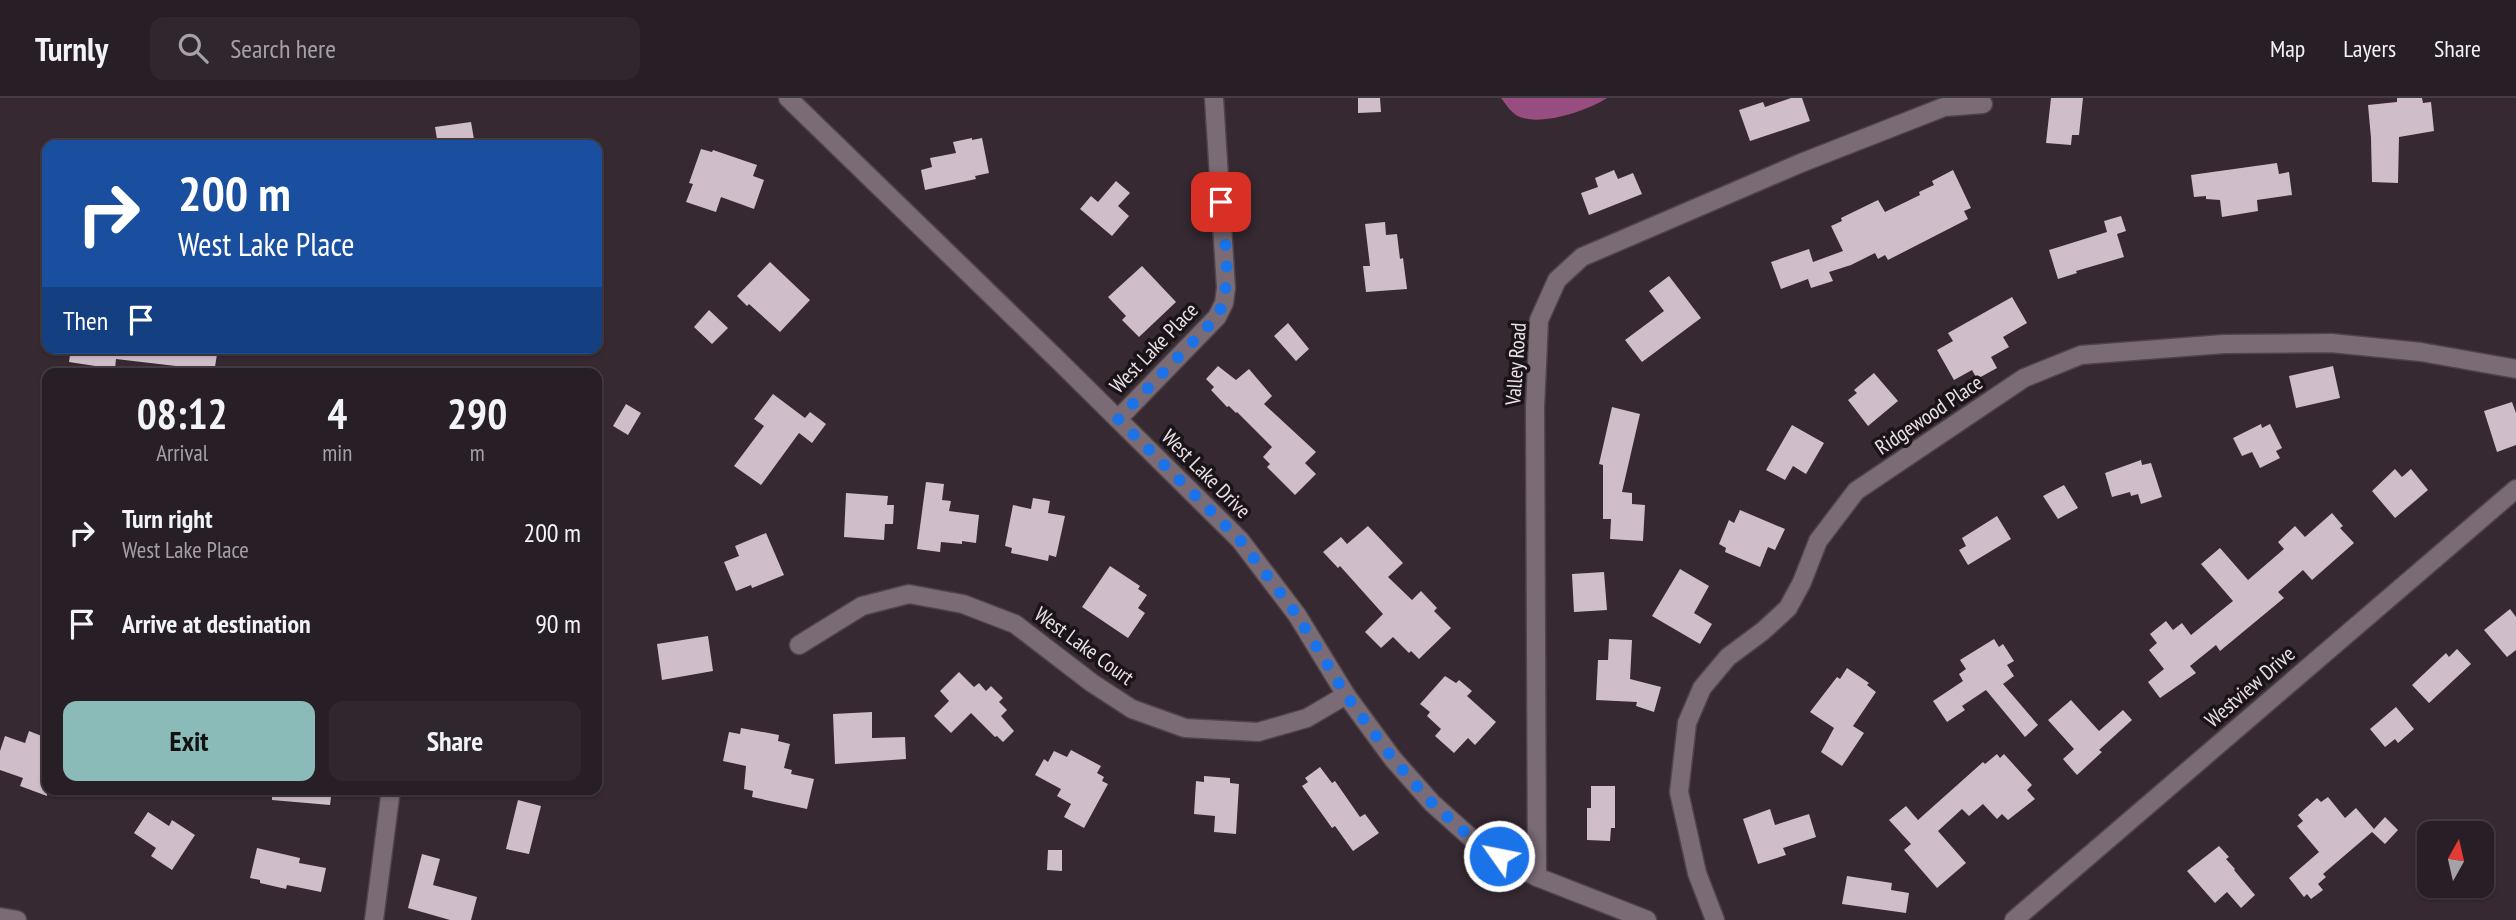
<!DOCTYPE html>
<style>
:root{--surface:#281f26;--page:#30272e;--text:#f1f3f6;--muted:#a5a2a7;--line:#443d43;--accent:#8bbbb9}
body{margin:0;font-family:"PT Sans Narrow",sans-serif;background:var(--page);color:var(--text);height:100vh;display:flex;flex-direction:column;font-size:26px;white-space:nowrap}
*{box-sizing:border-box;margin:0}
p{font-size:23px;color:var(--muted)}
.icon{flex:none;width:38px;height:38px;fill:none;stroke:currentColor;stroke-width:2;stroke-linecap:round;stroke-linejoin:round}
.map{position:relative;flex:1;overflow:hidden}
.side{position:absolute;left:42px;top:270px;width:560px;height:427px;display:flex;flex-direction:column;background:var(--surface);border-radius:14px;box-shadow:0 2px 5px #0004,0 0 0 2px var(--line)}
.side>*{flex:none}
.hud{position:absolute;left:42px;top:42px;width:560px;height:214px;border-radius:14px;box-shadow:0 2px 5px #0004,0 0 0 2px var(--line);background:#1a4fa0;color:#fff;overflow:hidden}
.needle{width:46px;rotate:8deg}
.buttons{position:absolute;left:2417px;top:723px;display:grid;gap:14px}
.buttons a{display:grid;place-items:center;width:77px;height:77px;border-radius:14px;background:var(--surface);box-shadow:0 2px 5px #0004,0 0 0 2px var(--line);font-size:35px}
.pin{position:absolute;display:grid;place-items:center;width:60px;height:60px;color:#fff;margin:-30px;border-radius:14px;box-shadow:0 4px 10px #0006}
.me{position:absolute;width:77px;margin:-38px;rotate:303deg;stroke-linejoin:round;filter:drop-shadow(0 0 5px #0008)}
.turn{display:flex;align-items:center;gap:24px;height:147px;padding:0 21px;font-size:32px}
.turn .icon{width:91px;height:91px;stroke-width:2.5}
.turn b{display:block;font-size:49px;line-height:60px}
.then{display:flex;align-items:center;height:66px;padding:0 21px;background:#0003;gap:14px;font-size:26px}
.eta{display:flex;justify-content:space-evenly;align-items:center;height:119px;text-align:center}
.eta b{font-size:42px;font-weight:800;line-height:49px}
.action{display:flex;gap:14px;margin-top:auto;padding:14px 21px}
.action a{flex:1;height:80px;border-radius:14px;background:var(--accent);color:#111;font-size:28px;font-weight:800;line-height:80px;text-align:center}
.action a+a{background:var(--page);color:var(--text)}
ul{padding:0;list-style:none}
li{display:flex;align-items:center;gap:21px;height:91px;padding:0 21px}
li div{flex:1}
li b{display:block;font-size:26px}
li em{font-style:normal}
header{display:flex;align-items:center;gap:42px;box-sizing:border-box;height:98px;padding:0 35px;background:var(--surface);border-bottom:2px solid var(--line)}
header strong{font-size:33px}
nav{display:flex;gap:38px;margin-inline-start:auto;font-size:24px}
.search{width:490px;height:63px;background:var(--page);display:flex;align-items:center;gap:18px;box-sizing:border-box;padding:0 24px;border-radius:14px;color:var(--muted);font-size:26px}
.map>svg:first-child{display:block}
.water{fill:#984d81}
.building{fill:#cfbec9}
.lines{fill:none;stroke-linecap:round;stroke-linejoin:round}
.street-casing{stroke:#4e444a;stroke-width:21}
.secondary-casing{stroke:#4e444a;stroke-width:21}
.street{stroke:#7a6b74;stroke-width:18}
.secondary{stroke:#7a6b74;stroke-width:18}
.route{stroke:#1a73e8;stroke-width:12;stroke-dasharray:0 21.6}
.labels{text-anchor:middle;stroke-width:7;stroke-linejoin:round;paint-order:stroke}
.street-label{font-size:21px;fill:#e9e1e6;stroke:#1a1418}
</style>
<header>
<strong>Turnly</strong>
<div class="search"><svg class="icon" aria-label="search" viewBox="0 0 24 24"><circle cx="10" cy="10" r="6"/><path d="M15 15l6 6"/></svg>Search here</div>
<nav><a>Map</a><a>Layers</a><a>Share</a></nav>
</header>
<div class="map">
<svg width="2516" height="822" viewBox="0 0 2516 822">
<rect width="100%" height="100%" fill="#362932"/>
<path class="water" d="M1501,0h106c-19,13 -71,30 -91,17 -6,-4 -11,-12 -15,-17z"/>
<path class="building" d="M1358,0h22l1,14 -23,1z
M1791,0h11l8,23 -60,20 -11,-31 24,-8 2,5z
M2051,0h32l-4,37h-7l-1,10 -25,-2z
M2397,0h25l1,5 8,-1 3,29 -35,6 -1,46 -26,-1 -1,-44 -3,-33 29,-3z
M471,24l4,23h-37l-3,-18z
M972,40v2l10,-2 7,35 -14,3 1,3 -51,11 -4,-20 11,-3 -2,-9 26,-5 -3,-11z
M701,51l11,3 1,-2 44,15 -4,11 11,4 -10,29 -33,-12 -5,15 -30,-10 7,-18 -4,-1z
M2277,65l2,11 10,-2 3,23 -35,5 1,11 -36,6 -2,-17 -14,-1v-3l-12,1 -3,-22z
M1614,72l4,9 15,-6 9,21 -53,21 -8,-22 17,-6 -3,-9z
M1953,72l18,38 -7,3 4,8 -80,41 -3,-5 -7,4 -3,-6 -24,12 -22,7 4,9 -22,7 -3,-9 -27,10 -10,-27 38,-13 4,13 30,-11 -12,-25 11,-5 -1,-3 37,-18 7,12 35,-17 -1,-3 15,-7 -2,-4z
M1116,83l14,12 -12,13 11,10 -17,20 -32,-27 11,-13 7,6z
M2121,118l5,15 -9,3 7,23 -48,14 1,2 -19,6 -9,-29 58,-18 -3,-11z
M1385,124l1,13 11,-1 3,25 3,-1 4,31 -41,3 -3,-26h7l-5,-42z
M770,164l40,38 -30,32 -31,-28 -2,2 -10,-10z
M1142,168l34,36 -37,35 -17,-17 4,-4 -18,-19z
M1669,178l32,42 -59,44 -17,-22 39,-29 -15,-20z
M2012,199l15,26 -24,14 6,10 -18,10 6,11 -20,11 -5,-9 -18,10 -17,-30 16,-9 -5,-8z
M709,212l19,18 -16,16 -18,-17z
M1288,225l21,26 -13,12 -22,-25z
M71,250h147l-4,25h-22l1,-5 -77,-9 -1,10 -46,-7z
M1218,268l18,14 13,-11 23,27 -8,8 52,48 -11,11 11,11 -21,21 -28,-28 3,-3 -7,-7 9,-10 -35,-35 -1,1 -7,-7 -2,1 -16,-17 3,-3 -8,-8z
M2333,268l7,32 -44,10 -7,-32z
M1874,275l24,28 -30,25 -20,-26 9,-7 -3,-3z
M773,296l32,24 5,-6 16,12 -14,19 -13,-10 -38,52 -27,-19 30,-40 -10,-7z
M2512,304l4,11v32l-19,7 -13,-41z
M626,306l15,9 -13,22 -15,-9z
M1612,309l28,7 -18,78 10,1v11l13,1 -2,36 -33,-2 1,-20h-8v-54l-4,-1z
M2261,326l1,4 8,-4 12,24 -6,3 4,7 -20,10 -8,-16 -10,4 -9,-18z
M1792,327l32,18 -18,31 -13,-8 -8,14 -19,-10z
M2141,362l1,5 9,-2 11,34 -21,7 -3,-10 -7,2 -1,-4 -18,5 -7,-24z
M2395,371l7,8 9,-8 17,21 -33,28 -23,-27z
M926,384l18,2 -2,16 9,1 -2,10 30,4 -3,28 -14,-2v3l-21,-2 -1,10 -23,-3z
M2064,387l14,23 -20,11 -15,-23z
M846,395l42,3 -1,9h7l-1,19h-8l-1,16 -40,-3z
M1033,400l17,3 -2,12 17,3 -9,41 -7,-2 -1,6 -37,-8 1,-5 -7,-2 8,-41 18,4z
M1740,412l45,19 -10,21 -7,-3 -8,20 -35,-15 1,-4 -7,-4 10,-24 5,3z
M2332,415l11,13 -3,2 14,15 -42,37 -9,-10 -25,22 6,6 -64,53 -4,-6 -26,21 6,7 -36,25 -12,-16 16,-13 -15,-19 8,-7 -7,-9 16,-13 7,9 9,-7 9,12 42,-34 -32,-37 19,-16 28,32 36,-31 -6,-7 17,-16 10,11z
M1997,418l14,23 -43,26 -9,-15 7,-4 -4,-8z
M1368,428l35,37 -15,14 24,23 9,-9 16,17 -3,3 17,17 -32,31 -8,-8 -2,2 -16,-16 -12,11 -16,-16 18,-18 -43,-48 -2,2 -15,-16 18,-15 6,7z
M766,435l18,42 -32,13 -1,-3 -15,6 -12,-29 15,-6 -4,-10z
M1110,468l30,20 -2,3 9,6 -9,13 7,5 -17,25 -46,-31z
M1680,471l29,17 -15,27 18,11 -12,20 -48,-28z
M1604,474l3,38 -33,2 -2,-38z
M2510,511l6,8v33l-9,7 -23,-27z
M708,538l5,35 -51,9 -5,-36z
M1609,541l23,1 -2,39 31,8 -7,25 -18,-6 1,-4 -41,-2 2,-40h10z
M1994,541l5,8 4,-3 11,17 -7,4 7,11 -11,8 35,41 -13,12 -39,-47 -24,16 3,4 -18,12 -14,-21 30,-20 -4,-7 7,-5 -6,-9z
M2457,551l14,15 -42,39 -17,-18 34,-32 3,4z
M1847,570l22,15 -2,2 9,7 -23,34 11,7 -22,33 -21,-14 13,-24 -24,-16 27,-35 3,2z
M959,574l15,15 5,-4 7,8 5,-5 12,12 -4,4 8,8 -6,6 13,15 -11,11 -6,-6 -2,1 -24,-24 -20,20 -17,-17 15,-15 -9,-10z
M1445,578l11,7 3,-3 13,11 -5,5 29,26 -21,23 -7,-7 -14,15 -19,-17 6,-7 -14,-13 3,-4 -10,-8z
M2071,602l28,31 24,-21 9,10 -33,30 3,2 -25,23 -14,-16 11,-10 -26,-29z
M2396,609l18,22 -16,14 -3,-4 -10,8 -15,-18z
M872,614v26l33,-1 1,22 -71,5 -2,-50z
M741,630l38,7 -1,6 12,3 -6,24 8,2 -1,4 23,5 -7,30 -55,-12 1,-6 -9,-2 2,-23 -23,-5 6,-29 11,2z
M29,633l18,7v58l-27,-10 3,-8 -23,-8v-19l5,-15 20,7z
M1071,652l30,16 -4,7 7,4 -2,4 6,3 -24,44 -20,-11 7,-13 -14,-8 4,-7 -26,-14 9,-16 4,3 6,-11 13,6z
M1997,656l3,4 4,-4 28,31 -5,5 8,9 -27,21 -6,-6 -5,5 -14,-15 -14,12 -7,-7 -24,22 28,32 -29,25 -33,-38 7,-6 -22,-24 17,-14 12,14 65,-58 2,2z
M1320,669l12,16 3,-2 25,36 5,-3 14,19 -26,18 -18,-25 -3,2 -30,-42 6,-4 -3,-4z
M1204,678l26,2v5l9,1 -3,50 -22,-2 1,-16 -21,-2 2,-33 8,1z
M1591,688h24v42h-4l-1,13 -23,-1v-32h4z
M272,691h60l-2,16 -58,-5z
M2328,699l17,21 11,-10 18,21 11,-12 13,13 -13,14 -13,-12 -49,42 3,3 -8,7 5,6 -12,9 -4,-5 -3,3 -15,-19 30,-26 -22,-26 6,-5 -5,-6 19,-17 4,4z
M518,702l23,6 -12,48 -23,-5z
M1770,711l5,16 34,-11 7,23 -33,11 3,7 -28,9 -15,-45z
M148,714l21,14 3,-6 23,15 -23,35 -21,-14 5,-8 -22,-15z
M2219,748l10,11 -3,2 9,10 -1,1 21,25 -14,13 -14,-16 -12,11 -28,-32z
M257,750l43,10 -1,5 27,5 -5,24 -34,-7 -1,4 -26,-6v-3l-10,-2z
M1048,752h14v21l-15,-1z
M422,756l18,5 -7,26 44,12 -6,23h-21l-42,-12z
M1847,778l45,7 -1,7 18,3 -3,20 -64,-9z"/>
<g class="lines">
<defs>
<path id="street" d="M1118,321l99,-102 7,-14 2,-15 -12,-190
M799,547l63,-39 47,-12 54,10 52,20 77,59 40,26 53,19 73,4 49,-14 39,-23
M1537,779l-2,-470 4,-87 18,-40 25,-23 219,-94 143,-56 39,-3
M0,819l17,3
M374,822l17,-131
M1715,822l-18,-47 -18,-81 8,-69 15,-35 26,-31 35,-26 25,-23 14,-26 16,-41 38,-50 168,-113 57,-23 143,-11 107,-1 90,9 95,17
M2014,822l502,-431"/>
<path id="secondary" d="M788,0l271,263 181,179 57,75 49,80 47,64 39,44 48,43 57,31 110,43"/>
</defs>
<use href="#street" class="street-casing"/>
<use href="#secondary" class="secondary-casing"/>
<use href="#street" class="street"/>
<use href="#secondary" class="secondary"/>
</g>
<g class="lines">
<path class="route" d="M1221,104c3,36 13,82 -4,115l-99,102 122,121 57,75 49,80 47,64 39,44 48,43 19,10"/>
</g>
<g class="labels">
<g class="street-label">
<text transform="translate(1154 250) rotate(-46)" y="7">West Lake Place</text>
<text transform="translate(1516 266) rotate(-86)" y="7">Valley Road</text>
<text transform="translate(1929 317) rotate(-34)" y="7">Ridgewood Place</text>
<text transform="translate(1206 376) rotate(45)" y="7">West Lake Drive</text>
<text transform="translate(1084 548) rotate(36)" y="7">West Lake Court</text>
<text transform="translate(2250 589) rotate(-41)" y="7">Westview Drive</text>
</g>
</g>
</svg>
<div class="buttons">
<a><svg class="needle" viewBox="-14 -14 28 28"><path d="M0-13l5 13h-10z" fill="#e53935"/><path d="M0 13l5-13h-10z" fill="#a5a2a7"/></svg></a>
</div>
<div class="pin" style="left:1221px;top:104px;background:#d93025"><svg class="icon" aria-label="arrive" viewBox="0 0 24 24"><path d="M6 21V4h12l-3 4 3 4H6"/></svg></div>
<svg class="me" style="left:1499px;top:758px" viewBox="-20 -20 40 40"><circle r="17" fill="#1a73e8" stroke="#fff" stroke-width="3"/><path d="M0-11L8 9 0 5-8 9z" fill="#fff"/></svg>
<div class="hud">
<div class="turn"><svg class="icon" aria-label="right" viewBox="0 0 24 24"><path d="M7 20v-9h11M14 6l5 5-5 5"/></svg><div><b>200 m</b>West Lake Place</div></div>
<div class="then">Then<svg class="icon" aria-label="arrive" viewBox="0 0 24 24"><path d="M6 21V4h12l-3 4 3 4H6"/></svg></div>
</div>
<section class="side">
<div class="eta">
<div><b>08:12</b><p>Arrival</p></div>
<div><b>4</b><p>min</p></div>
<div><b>290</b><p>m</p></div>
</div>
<ul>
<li><svg class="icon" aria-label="right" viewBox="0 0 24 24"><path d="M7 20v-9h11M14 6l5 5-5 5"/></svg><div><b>Turn right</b><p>West Lake Place</p></div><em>200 m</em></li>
<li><svg class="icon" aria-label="arrive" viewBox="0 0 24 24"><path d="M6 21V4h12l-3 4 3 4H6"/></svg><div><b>Arrive at destination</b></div><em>90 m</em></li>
</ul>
<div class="action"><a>Exit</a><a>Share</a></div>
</section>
</div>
